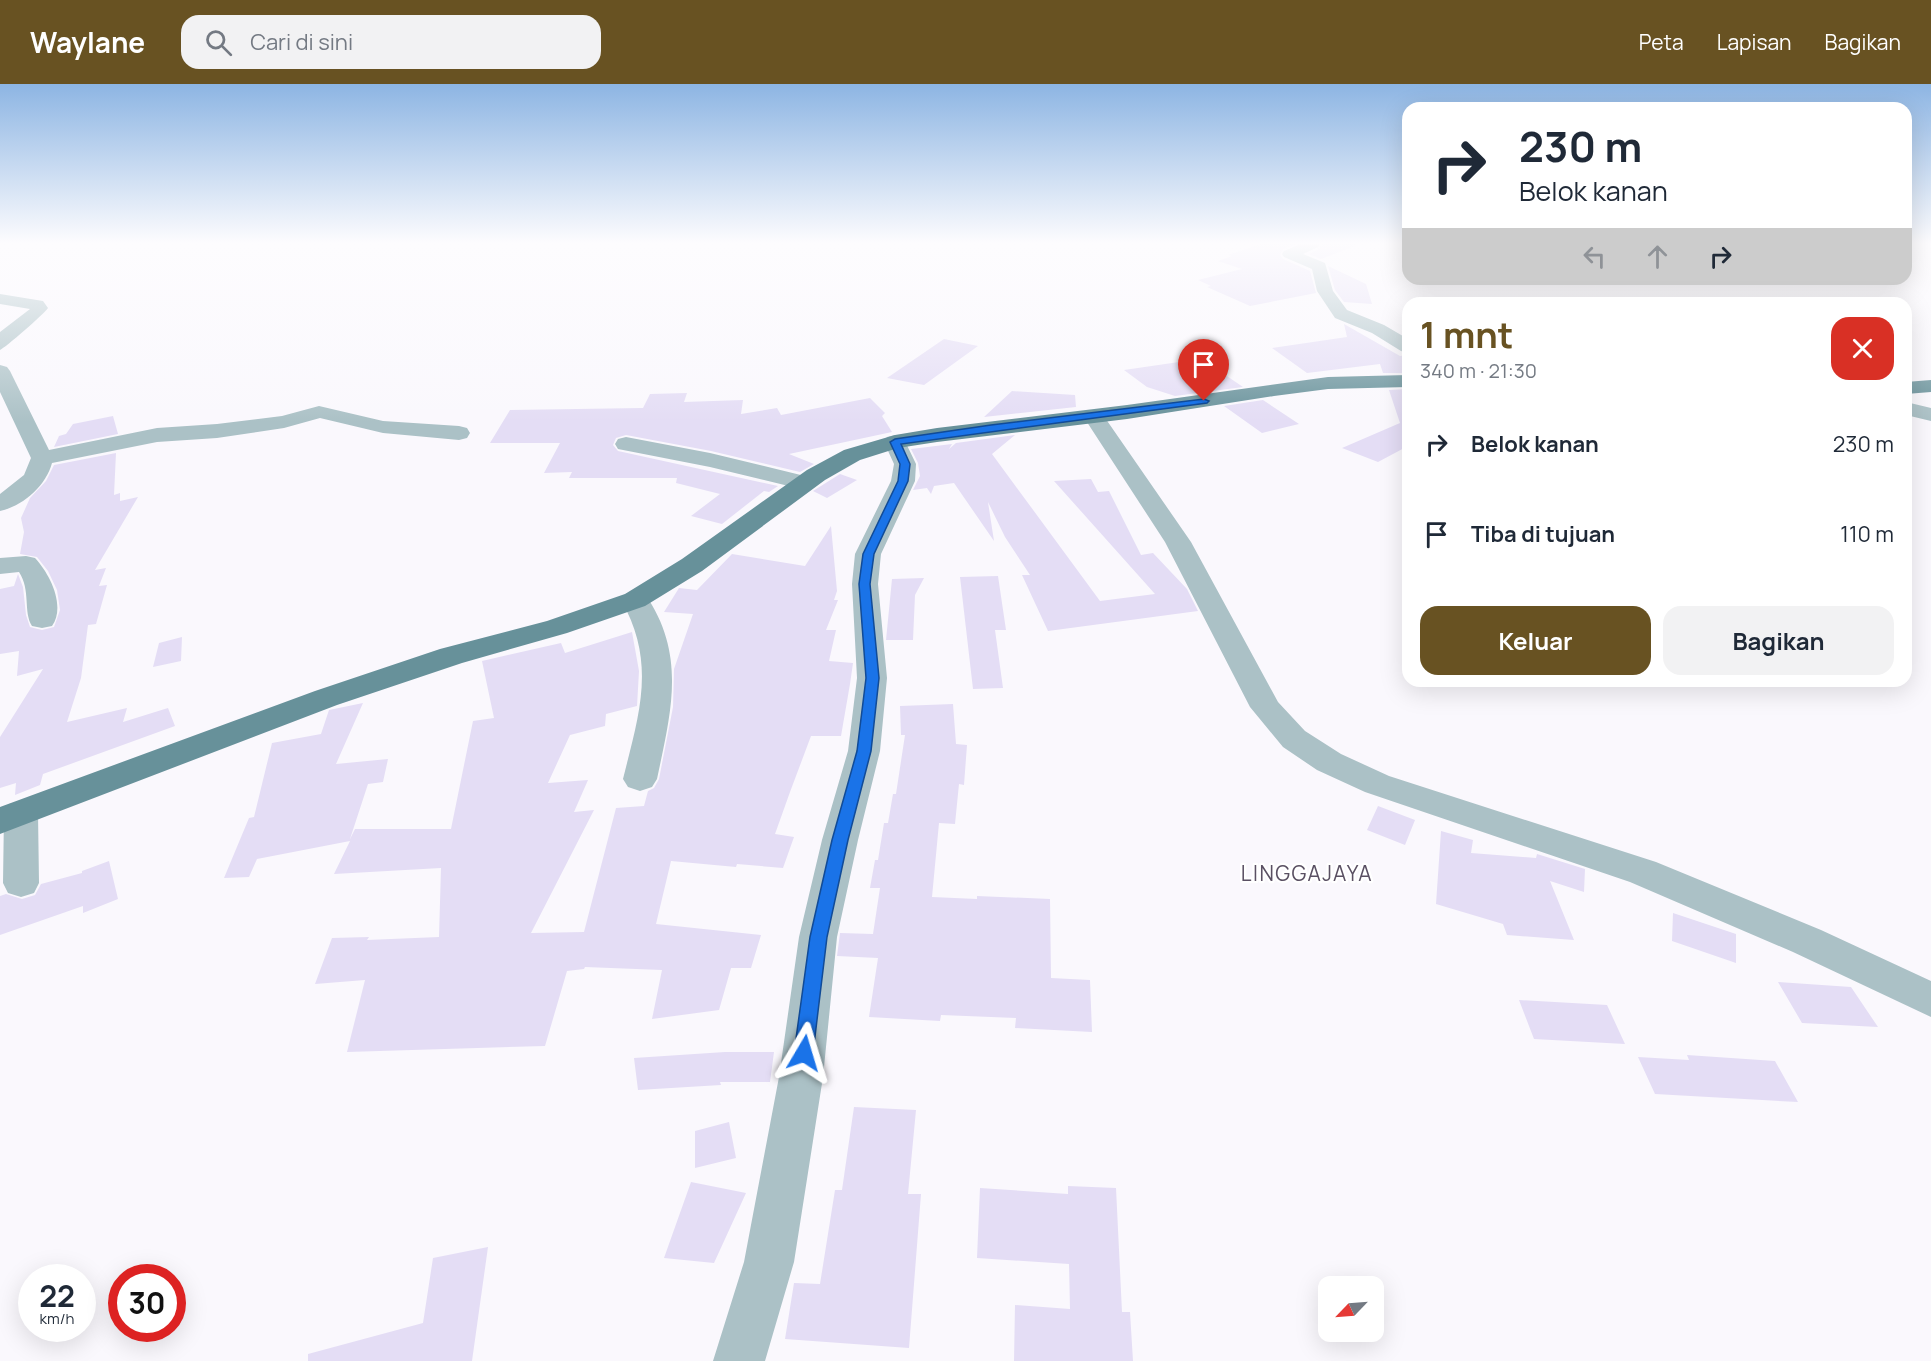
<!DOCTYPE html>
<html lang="id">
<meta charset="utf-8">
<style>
:root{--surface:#fff;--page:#f2f2f3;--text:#1f2937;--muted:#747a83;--accent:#685222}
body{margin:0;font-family:Manrope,sans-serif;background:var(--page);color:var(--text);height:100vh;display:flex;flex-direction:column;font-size:22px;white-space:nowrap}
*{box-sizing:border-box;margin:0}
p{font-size:20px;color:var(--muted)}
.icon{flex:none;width:33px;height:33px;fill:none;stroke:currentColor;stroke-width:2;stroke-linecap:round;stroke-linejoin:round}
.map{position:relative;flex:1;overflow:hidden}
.sheet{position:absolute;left:1402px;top:213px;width:510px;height:390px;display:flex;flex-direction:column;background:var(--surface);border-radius:18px;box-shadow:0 6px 24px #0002}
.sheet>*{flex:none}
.hud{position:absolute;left:1402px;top:18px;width:510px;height:183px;border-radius:18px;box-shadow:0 6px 24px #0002;background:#fff;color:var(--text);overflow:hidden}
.needle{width:39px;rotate:245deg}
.fabs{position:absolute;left:1318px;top:1192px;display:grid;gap:12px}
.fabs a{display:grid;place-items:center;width:66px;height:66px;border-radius:12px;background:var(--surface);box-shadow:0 6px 24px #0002;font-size:30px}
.speed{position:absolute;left:18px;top:1180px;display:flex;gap:12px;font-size:30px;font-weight:700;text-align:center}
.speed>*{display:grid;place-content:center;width:78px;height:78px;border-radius:50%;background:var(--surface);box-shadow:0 6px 24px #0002;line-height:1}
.speed small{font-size:15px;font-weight:400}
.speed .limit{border:9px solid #d22;background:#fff;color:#111}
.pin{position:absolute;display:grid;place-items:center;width:51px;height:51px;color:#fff;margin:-62px -26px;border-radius:50% 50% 50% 0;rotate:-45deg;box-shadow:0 0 6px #0007}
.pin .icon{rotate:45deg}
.me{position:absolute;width:66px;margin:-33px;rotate:7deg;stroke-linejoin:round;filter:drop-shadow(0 0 4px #0008)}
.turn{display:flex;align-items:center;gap:21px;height:126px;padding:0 18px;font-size:27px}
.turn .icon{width:78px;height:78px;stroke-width:2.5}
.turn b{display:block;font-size:42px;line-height:51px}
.lanes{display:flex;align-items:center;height:57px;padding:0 18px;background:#0003;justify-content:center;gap:30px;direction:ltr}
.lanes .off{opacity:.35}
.round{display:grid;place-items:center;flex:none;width:63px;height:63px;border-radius:18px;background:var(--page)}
.summary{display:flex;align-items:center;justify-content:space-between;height:102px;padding:0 18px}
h1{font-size:36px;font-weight:700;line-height:45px;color:var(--accent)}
.action{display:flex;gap:12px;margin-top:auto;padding:12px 18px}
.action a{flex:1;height:69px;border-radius:18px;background:var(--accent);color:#fff;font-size:24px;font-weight:700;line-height:69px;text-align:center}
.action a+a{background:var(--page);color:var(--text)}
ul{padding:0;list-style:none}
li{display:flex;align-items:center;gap:18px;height:90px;padding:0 18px}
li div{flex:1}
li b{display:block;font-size:22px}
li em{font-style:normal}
header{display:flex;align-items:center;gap:36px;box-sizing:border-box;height:84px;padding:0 30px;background:var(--accent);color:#fff}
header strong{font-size:28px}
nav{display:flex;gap:33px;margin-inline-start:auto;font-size:21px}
.search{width:420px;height:54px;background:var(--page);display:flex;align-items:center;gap:15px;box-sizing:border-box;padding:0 21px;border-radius:18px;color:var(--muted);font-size:22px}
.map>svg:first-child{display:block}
.building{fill:#e4ddf5}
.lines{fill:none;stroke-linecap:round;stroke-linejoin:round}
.minor{fill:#abc1c6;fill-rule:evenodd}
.major{fill:#67919a;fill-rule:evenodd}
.route{fill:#1a73e8;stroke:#114b97;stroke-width:1.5}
.labels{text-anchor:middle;stroke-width:4.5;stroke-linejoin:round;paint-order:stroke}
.quarter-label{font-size:21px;letter-spacing:1.5px;fill:#5a5063;stroke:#fff}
</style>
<header>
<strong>Waylane</strong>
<div class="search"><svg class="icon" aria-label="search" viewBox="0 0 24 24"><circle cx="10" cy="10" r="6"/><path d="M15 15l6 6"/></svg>Cari di sini</div>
<nav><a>Peta</a><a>Lapisan</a><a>Bagikan</a></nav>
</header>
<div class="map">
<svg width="1931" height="1277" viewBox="0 0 1931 1277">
<rect width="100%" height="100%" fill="#faf8fd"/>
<path class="building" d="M1261,160h35l-13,5 -3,6 3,4 27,12 6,22 -66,13 -43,-19 4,-1 -13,-6 44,-11 -24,-8 14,-5 -4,-1z
M1322,160h32l1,2 -34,13 -12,-5 10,-5z
M1328,182l38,18 6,20 -28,-2 -9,-12z
M1344,240l56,32 8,-1v18h-25l-3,-9 -73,9 -35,-25 75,-11z
M944,255l34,7 -54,39 -37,-7z
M1179,278l17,11 22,-3 25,17 -68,9 -28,-9 -23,-17z
M1408,305v57l-30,16 -36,-14 58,-25 -11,-33z
M1012,307l63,4 1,12 -92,10z
M687,309l-3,9 59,-2 -2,14 36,-6 4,7 89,-17 15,15 -3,3 10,16 -103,22 25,10 -14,8 -89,-21 -85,-16 -10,3 -3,7 5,6 160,35 -9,6 -5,-1 -42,33 -31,-8 29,-22 -44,-11 1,-5h-108l3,-6 -28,1 16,-30h-70l20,-33 133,-2 7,-14z
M1263,316l36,24 -37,9 -38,-27z
M113,332l5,18 -64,13 5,-11 7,-2 7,-10z
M1015,351l-23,19 108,147 55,-7 -101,-113 37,-2 7,13 11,-1 32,64 12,-2 34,36 11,22 -150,20 -26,-56h8l-25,-38 -17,-35 6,39 -40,-58 -20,3 -3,8 -4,-6 -14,2 7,-14 -2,-13 -7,-14 41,-5 -3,5 7,-6z
M116,369l-2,42 6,-2v8l18,-4 -43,73 11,-2 -7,18 8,-1 -11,39 -8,1 -7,53 -14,44 60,-14 -4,14 45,-14 7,18 -132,48 -3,11 -25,10 1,-12 -16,5v-51l43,-68 -26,7 2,-25 -19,3v-65l14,-3 4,-12 5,13 3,28 4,12 12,3 12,-3 6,-17 -3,-20 -9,-19 -11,-14 -17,-3 4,-22 -3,-14 9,-20 16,-17 8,-16z
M840,390l17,6 -30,18 -14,-7z
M831,442l6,65 -3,9h4l-12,30h10l-7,31 24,2 -3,21 -9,52h-30l-21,56 -15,42 19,3 -11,31 -46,-4 -1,3 -65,-6 -15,63 105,11 -10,33h-20l-12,42 -67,9 10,-49 -77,-3 -1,2 -17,2 -22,75 -198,6 18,-72 -50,4 17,-46 37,-1 -2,3 72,-3 2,-69 -107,6 16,-33 -93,18 -8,18 -25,1 25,-60 5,-1 18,-74 49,-9 8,-24 34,-7 -27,61 52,-5 -5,23 -15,2 -18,55 5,-10h96l22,-108 21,-3 -12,-57 79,-18 4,10 67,-21 7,39 -2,35 -31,8 -1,12 -35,9 -22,48 40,-3 -14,32 20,-2 -63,123 53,-1 32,-124 28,-2 4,-15 6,-3 5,-9 14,-72 1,-38 19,-55 -29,-2 15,-24 18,2 35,-36 73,12z
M998,492l8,54h-11l8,58 -30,1 -13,-112z
M924,494l-9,17 -2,45h-27l6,-61z
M182,553l-1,24 -28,6 6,-24z
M953,620l3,40 11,1 -3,40 -5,-1 -4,40 -16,-1 -7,74 45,2v-3l73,3 1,79 39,2 2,52 -77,-4 1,-10 -75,-3 -1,6 -71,-4 9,-59 -41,-2 3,-23 33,1 7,-46h-10l5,-28h3l6,-37h4l5,-29h3l9,-59h-4l-1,-29z
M1378,722l37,14 -10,25 -38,-15z
M1441,747l32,9 -2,13 65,5 1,-4 48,15 -1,23 -34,-11 24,59 -67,-5 -4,-11 -67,-20z
M109,777l9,38 -35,14v-7l-83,29v-39l6,-2 16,5 13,-4 6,-11 41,-11v-2z
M1673,829l63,21v29l-64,-22z
M1778,898l73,5 27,40 -76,-4z
M1519,916l88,5 18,39 -91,-5z
M725,968h49l-4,30h-50l1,3 -83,5 -4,-32z
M1687,971l88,6 23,41 -143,-8 -17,-37 51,3z
M854,1023l62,3 -8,84h13l-12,154 -124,-9 9,-56 26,1 15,-94h7z
M729,1038l7,36 -41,10v-37z
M691,1098l55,11 -32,70 -50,-5z
M1068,1102l48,2 6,124h8l3,49h-119l1,-56 55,4 -1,-45 -92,-6 3,-70 88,6z
M488,1163l-16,114h-164v-7l115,-31 10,-65z"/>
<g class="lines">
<path class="minor" d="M1301,160h19l-2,3 -15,7 22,9 8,28 14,19 37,15 24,14v14l-7,-2 -29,-18 -37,-15 -18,-27 -5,-22 -28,-12 -2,-3 2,-3z
M0,210l43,7 5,7c-4,6 -43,40 -48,42v-18l30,-23 -30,-5z
M0,281l7,2 3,4 39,79 108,-22 60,-4 65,-8 37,-10 64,15 76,5 8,2 3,5 -3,5 -8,2 -76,-7 -63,-15 -36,10 -67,10 -60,4 -105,21c-6,23 -29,43 -52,48v-17l24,-19 7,-17 -31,-66z
M1906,318l25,6v13l-25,-6z
M1094,326l7,2 90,130 87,160 27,29 36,23 48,22 267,86 165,68 110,51v36l-138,-65 -163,-70 -265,-90 -48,-22 -34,-23 -33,-40 -85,-165 -82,-126 4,-4z
M895,351l8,2 13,27 -1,17 -34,73 -3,30 9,94 -7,73 -22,89 -21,97 -14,140 -29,185 -29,99h-52l31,-99 35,-185 20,-140 23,-97 26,-89 9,-73 -5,-94 3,-30 36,-73 3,-17 -10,-22 3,-5z
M626,353l84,16 103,25 4,5 -4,5 -8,2 -95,-23 -92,-18 -3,-5 3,-5z
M26,472l9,2c15,16 31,48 17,68l-10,2 -10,-2c-9,-14 -1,-36 -13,-54l-19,2v-16z
M635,508l10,2c42,61 26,118 12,185l-5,8 -12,4 -12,-4 -5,-8c16,-65 34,-116 -2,-179l4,-6z
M21,717l12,3 5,9 1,70 -5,10 -13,4 -13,-4 -5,-10 1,-70 5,-9z"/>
<path class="major" d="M1408,291v12l-80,2 -54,7 -147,23 -190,23 -39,6 -38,12 -35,20 -123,91 -57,35 -78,27 -105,30 -125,42 -337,129v-27l315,-116 125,-42 107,-28 78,-27 57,-35 125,-89 37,-20 51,-15 42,-7 190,-23 201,-28z
M1931,296v12l-25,2v-12z"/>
</g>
<linearGradient id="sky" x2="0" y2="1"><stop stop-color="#8db5e3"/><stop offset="0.47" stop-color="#fdfcfe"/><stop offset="1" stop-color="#fdfcfe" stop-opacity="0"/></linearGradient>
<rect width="1931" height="338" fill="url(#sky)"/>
<path class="route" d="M1204,315l5,2 -2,2 -306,41 9,20 -2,17 -34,73 -4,30 9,94 -8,73 -23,89 -21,97 -14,116 -3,6 -6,3 -7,-3 -3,-6 16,-116 22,-97 25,-89 9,-73 -7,-94 4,-30 35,-73 2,-17 -10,-22 5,-3 96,-14z"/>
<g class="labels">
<g class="quarter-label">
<text x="1307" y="797">LINGGAJAYA</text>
</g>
</g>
</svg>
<div class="fabs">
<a><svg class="needle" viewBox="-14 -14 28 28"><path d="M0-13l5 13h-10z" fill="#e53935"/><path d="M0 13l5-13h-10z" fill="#747a83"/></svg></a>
</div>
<div class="speed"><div>22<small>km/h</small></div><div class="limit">30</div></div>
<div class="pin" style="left:1204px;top:317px;background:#d93025"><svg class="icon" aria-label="arrive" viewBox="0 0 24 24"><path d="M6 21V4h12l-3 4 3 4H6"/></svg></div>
<svg class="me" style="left:804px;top:969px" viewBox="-20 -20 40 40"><path d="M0-17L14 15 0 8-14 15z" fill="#1a73e8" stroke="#fff" stroke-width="4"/></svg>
<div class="hud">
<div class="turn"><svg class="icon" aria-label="right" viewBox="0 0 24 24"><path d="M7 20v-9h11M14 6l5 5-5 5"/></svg><div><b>230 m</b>Belok kanan</div></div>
<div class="lanes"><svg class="icon off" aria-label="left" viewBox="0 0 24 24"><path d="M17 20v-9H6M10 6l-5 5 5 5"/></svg><svg class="icon off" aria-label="ahead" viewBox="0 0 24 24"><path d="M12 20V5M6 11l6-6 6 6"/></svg><svg class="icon" aria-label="right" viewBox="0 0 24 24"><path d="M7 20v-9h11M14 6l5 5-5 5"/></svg></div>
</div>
<section class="sheet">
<div class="summary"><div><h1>1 mnt</h1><p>340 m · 21:30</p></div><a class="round" style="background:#d93025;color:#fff"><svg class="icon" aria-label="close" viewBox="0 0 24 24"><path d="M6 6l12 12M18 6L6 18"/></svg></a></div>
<ul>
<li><svg class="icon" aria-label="right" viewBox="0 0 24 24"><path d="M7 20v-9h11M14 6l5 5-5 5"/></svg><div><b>Belok kanan</b></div><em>230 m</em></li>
<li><svg class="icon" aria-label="arrive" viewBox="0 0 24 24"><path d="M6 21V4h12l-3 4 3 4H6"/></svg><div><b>Tiba di tujuan</b></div><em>110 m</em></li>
</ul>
<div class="action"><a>Keluar</a><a>Bagikan</a></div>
</section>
</div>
